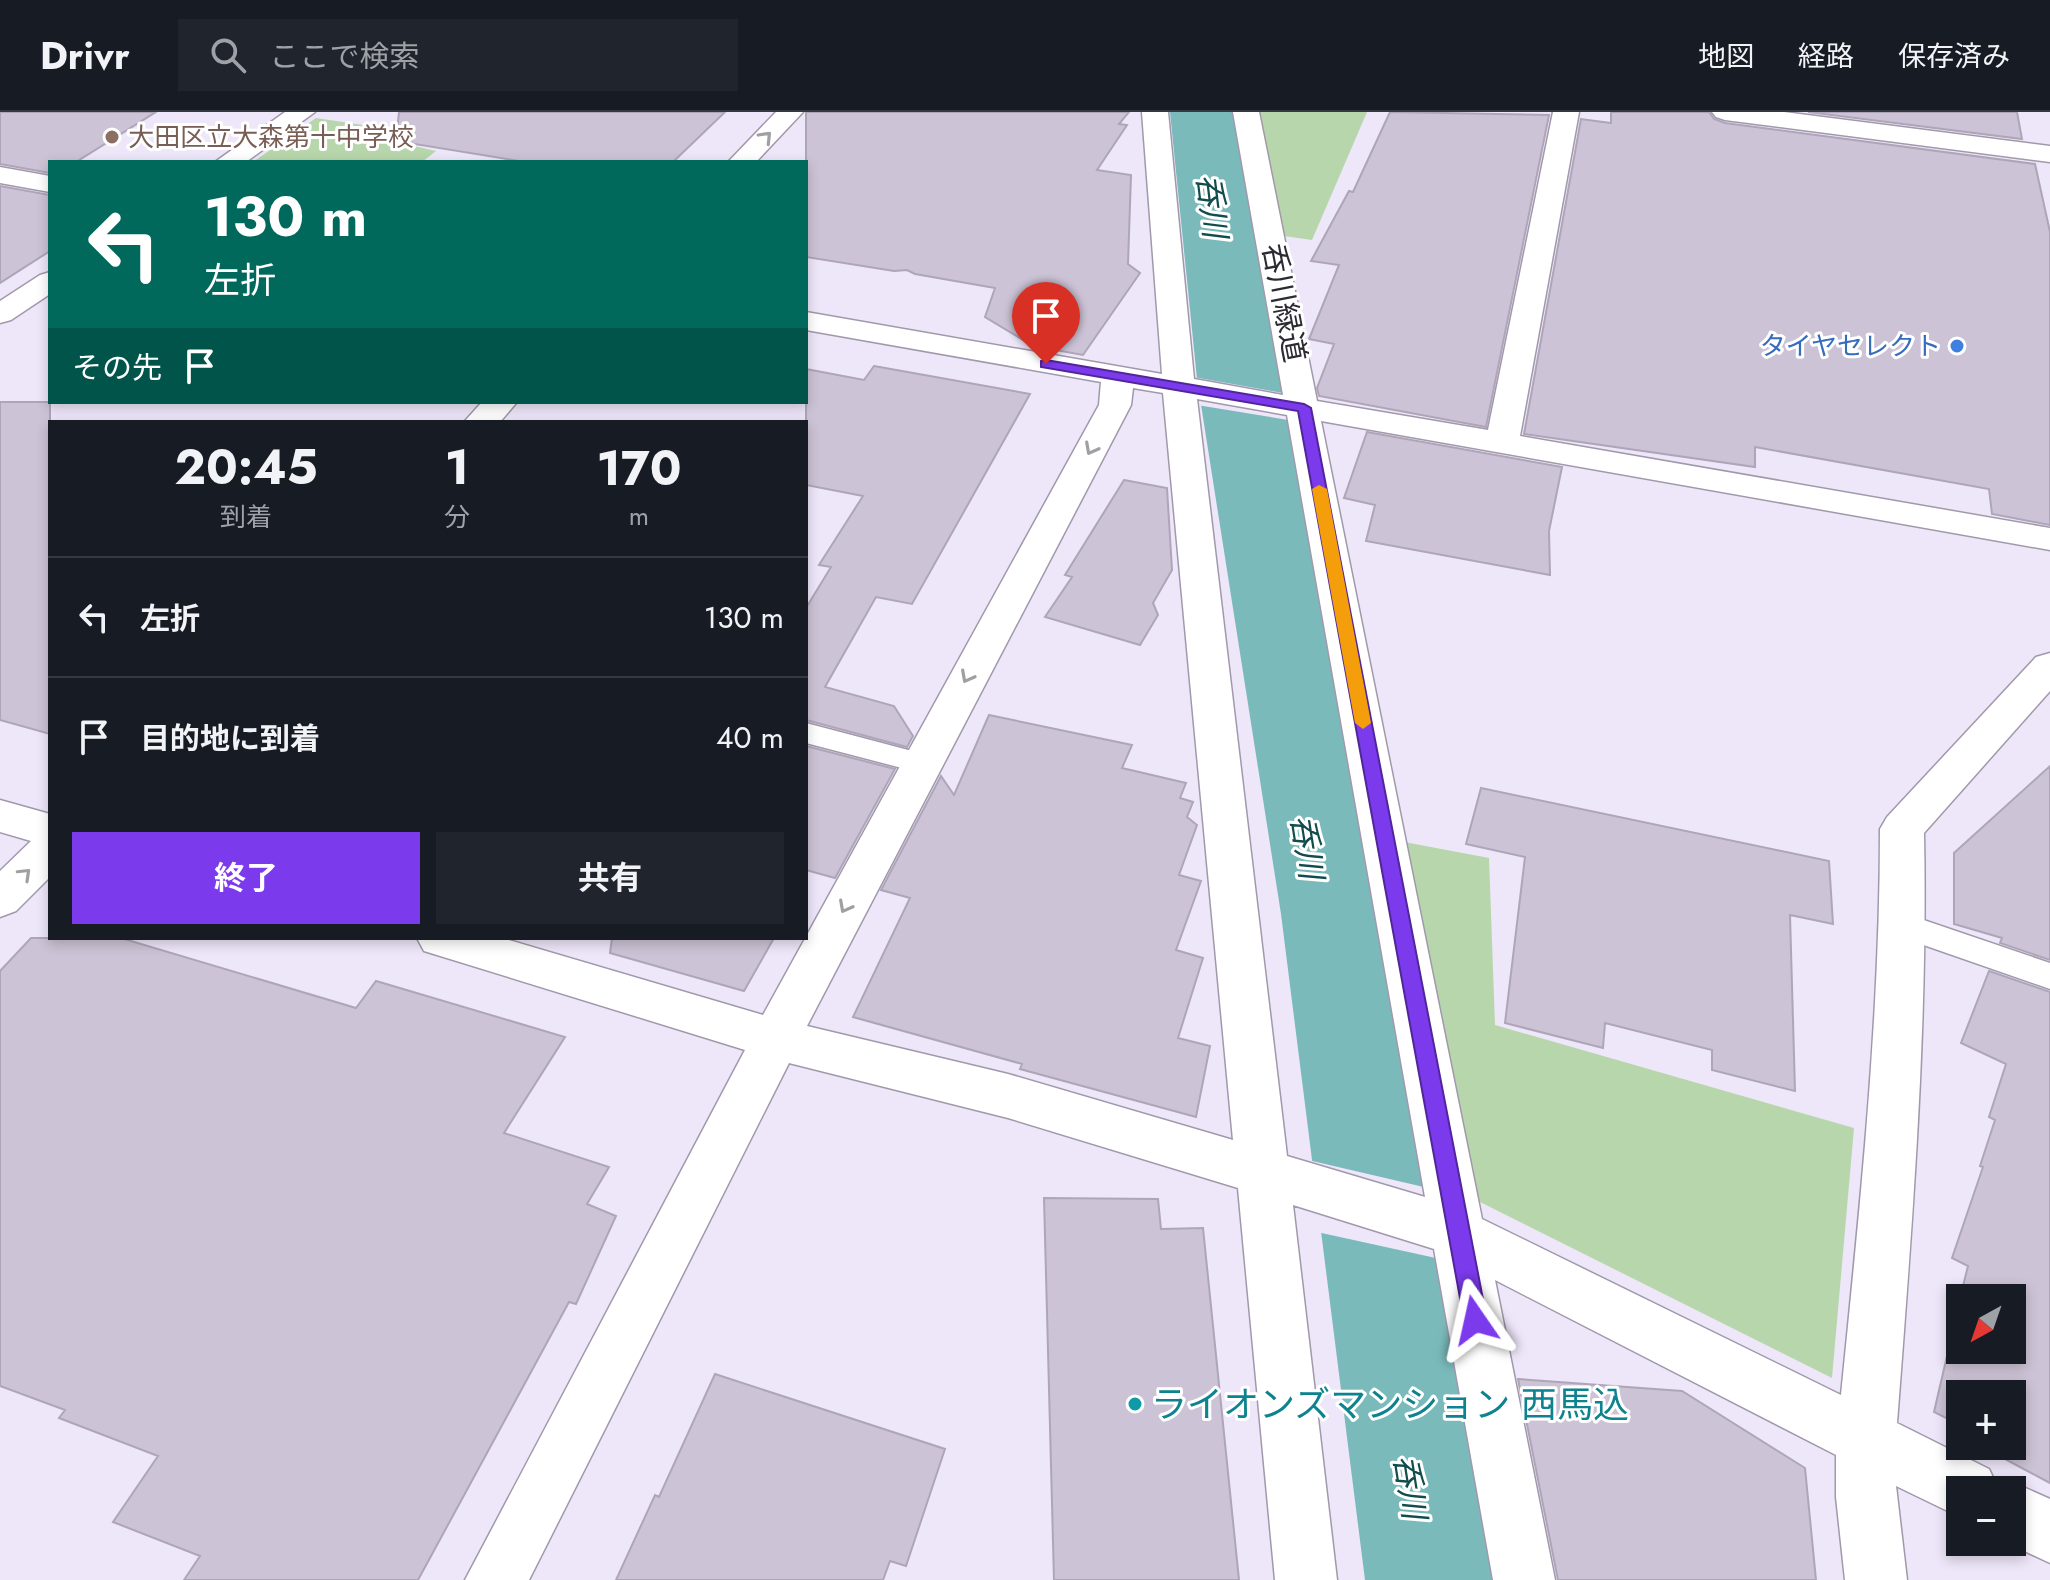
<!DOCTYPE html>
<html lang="ja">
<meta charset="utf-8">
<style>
:root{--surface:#171b24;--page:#20242c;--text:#f1f3f6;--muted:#9ea1a6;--line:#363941;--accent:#7c3aed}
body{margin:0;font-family:Jost,"Noto Sans JP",sans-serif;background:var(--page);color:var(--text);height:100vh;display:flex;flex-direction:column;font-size:30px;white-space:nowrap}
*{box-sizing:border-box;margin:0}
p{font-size:26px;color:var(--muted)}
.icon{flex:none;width:44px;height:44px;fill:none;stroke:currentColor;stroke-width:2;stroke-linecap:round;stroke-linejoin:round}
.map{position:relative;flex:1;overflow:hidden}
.sheet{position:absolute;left:48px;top:308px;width:760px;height:520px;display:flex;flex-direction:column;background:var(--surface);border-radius:0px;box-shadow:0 4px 12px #0003}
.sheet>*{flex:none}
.hud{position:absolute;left:48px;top:48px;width:760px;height:244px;border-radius:0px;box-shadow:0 4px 12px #0003;background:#00695c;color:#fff;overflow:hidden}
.needle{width:52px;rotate:220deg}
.controls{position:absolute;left:1946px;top:1172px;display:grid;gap:16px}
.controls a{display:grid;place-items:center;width:80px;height:80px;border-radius:0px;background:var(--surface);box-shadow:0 4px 12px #0003;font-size:40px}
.pin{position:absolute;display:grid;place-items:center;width:68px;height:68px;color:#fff;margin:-82px -34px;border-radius:50% 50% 50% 0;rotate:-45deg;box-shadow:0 0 8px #0007}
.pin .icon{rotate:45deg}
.me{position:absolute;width:88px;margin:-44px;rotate:349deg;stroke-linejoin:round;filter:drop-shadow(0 0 6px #0008)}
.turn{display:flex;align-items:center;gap:28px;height:168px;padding:0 24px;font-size:36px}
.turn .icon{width:104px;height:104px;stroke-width:2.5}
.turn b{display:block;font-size:56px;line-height:68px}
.then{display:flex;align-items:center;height:76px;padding:0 24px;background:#0003;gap:16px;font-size:30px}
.eta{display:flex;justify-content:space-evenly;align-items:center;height:136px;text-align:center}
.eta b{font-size:48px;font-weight:700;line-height:56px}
.primary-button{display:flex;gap:16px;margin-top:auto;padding:16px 24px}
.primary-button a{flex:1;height:92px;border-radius:0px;background:var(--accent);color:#fff;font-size:32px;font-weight:700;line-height:92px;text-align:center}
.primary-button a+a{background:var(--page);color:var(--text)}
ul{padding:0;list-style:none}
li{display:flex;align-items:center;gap:24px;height:120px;padding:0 24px;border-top:2px solid var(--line)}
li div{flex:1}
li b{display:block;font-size:30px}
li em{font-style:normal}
header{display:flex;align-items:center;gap:48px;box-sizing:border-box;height:112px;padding:0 40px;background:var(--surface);border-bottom:2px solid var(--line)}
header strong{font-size:38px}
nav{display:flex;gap:44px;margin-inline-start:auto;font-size:28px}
.search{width:560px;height:72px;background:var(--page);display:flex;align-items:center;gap:20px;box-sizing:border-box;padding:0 28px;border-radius:0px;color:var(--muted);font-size:30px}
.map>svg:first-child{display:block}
.green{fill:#b8d6ac}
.water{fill:#7ababb}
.pier{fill:#eee6f9}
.building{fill:#ccc3d6;stroke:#aea6b8;stroke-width:2}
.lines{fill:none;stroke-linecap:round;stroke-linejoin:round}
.service-casing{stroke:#a199ab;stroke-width:3}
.minor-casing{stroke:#a199ab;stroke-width:3}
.tertiary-casing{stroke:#a199ab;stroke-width:3}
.service{fill:#fff;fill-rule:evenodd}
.minor{fill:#fff;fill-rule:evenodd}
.tertiary{fill:#fff;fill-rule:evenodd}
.oneway{stroke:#a09fa2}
.route{fill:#7c3aed;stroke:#51269a;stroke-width:2}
.slow{fill:#f59e0b}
.education-dot{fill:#8d6e63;stroke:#fff;stroke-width:3}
.shop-dot{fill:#3f7fe0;stroke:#fff;stroke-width:3}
.culture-dot{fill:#0f9aa8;stroke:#fff;stroke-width:3}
.labels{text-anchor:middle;stroke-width:6;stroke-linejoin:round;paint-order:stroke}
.far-education-label{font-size:26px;fill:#785e54;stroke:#fff;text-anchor:start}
.far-shop-label{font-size:26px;fill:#366cbe;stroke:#fff;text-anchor:end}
.street-label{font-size:30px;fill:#2d2a31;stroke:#fff}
.water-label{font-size:32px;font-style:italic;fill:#124c4d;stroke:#fff}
.near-culture-label{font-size:36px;fill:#0d838f;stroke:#fff;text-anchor:start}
</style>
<header>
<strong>Drivr</strong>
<div class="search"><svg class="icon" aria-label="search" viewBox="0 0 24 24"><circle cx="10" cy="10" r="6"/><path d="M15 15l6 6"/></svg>ここで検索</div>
<nav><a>地図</a><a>経路</a><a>保存済み</a></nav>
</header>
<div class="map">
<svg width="2050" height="1468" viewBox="0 0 2050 1468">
<rect width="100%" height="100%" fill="#eee6f9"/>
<path class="green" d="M1258,0h109l-55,128 -28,-4z
M316,6l94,14 -5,12 31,7 -14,11h-169z
M1399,729l90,17 6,167 359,103 -22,250 -370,-185z"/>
<path class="water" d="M1170,0h62l212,1115 73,353h-152l-84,-666 -84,-535z"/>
<path class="pier" d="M1193,265l96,17 5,27 -97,-16z
M1308,1048l133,31 13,71 -137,-30z"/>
<path class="building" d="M0,0h156l-80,50h-26v11l-50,-9z
M399,0h326l-52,50h-148l-129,-21z
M806,0h323l-10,12 8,1 -30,45 34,5 -3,89 12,9 -57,82 -50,-9 -48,-29 10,-29 -80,-14 -8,-4 -13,1 -88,-14z
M1390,0l159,3 -63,312 -167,-31 -2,-8 17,-44 -25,-5 30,-74 -28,-4 38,-70 4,1z
M1611,0h98l5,7 11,4 310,41 15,68v293l-58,-11 -3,-25 -234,-42v20l-231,-33 57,-315 30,4z
M1808,0h209l5,27z
M0,74l50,9v56l-50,32z
M874,254l156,28 -118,210 -36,-7 -51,90 69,19 19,30 -6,11 -101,-27v-112l25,-41 -12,-2 44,-69 -57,-11v-116l58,11z
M0,290h50v332l-50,-14z
M1367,320l195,35 -13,64 1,44 -184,-34 9,-36 -31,-7z
M1124,368l43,8 5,82 -19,33 5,12 -18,30 -95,-28 27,-40 -7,-2z
M989,603l143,30 -10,23 64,15 -6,15 13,4 -6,15 10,8 -18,50 22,6 -25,69 27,8 -25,80 32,8 -14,71 -176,-48 2,-5 -169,-47 57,-119 -29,-8 60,-114 13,19z
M806,634l89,23 -60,109 -29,-8z
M2050,654v194l-50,-17 2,-5 -48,-14v-71z
M1481,676l348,73 4,63 -43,-9 5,176 -83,-21v-20l-107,-27 -2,25 -98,-25 20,-166 -59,-13z
M31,826h90l235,70 20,-27 189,56 -61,96 105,34 -22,37 29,12 -40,88 -7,-2 -151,278h-234l16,-24 -87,-34 45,-66 -99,-38 6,-8 -65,-24v-415z
M612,826h162l-30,53 -134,-38z
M1989,859l61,21v491l-64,-34v-3h26v-52h-52v31l-26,-13 26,-112v50h52v-52h-52l8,-32 -16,-8 31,-91 -3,-1 15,-46 -6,-3 17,-53 -45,-21z
M1044,1086l114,1 3,30 42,-1 36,352h-185z
M715,1262l230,75 -39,117 -16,-5 -7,19h-267l39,-85 4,2z
M1518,1267l164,12 123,77 11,112h-258z"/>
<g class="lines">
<defs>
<path id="service" d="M806,611l125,33 4,7 -4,7 -10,3 -115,-30z
M1903,801l147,50v26l-158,-55 -5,-9 5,-9z"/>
<path id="minor" d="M776,0h27l-47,50h-28z
M1142,0h26l26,267 89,16 -50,-283h26l58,289 171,29 65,-318h26l-59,324 530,92v22l-729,-129 161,798 359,176c19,-188 39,-376 39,-566l7,-12 149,-160 14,-4v38l-126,142c4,197 -12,393 -27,590l92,46 9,19 14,-6 38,17v64l-45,-21h7v-52h-52v27l-64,-31 11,94h-62l-9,-83v-42l-341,-175 60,300h-62l-59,-331 -141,-44 44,375h-62l-37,-392 -230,-70 -219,-55 -260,517h-64l280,-530 -321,-99 -7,-13h85l261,77 336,-610 2,-23 -295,-52v-18l356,62zM1133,276l30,5 70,747 -225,-66 -201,-48 324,-621zM1197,287l90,16 138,782 -138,-41z
M1712,0h72l266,34v16l-325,-42 -9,-3z
M0,55l50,9v16l-50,-9z
M482,290h35l-17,20h-36z
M0,688l50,14v63l-34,34 -16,6v-46l31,-30 -31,-9z"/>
<path id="tertiary" d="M285,0h30l-69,50h-31z
M50,160v22l-39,26 -11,3v-22l40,-26z"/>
</defs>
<use href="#service" class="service-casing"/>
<use href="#minor" class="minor-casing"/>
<use href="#tertiary" class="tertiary-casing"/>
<use href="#service" class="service"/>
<use href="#minor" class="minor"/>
<use href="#tertiary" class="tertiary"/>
</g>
<defs><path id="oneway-chevron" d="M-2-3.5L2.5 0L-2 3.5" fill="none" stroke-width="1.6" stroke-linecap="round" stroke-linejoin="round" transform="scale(2)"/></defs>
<g class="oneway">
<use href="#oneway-chevron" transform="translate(766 25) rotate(-46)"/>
<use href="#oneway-chevron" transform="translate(1091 337) rotate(118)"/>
<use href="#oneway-chevron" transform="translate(967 565) rotate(118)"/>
<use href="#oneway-chevron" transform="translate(25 762) rotate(-44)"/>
<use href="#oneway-chevron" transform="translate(845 795) rotate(118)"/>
</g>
<path class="route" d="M1046,248l258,44 7,4 176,912 -4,8 -8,3 -8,-3 -3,-8 -166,-909 -257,-44v-6z"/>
<path class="slow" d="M1319,373l8,4 44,234 -8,6 -8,-6 -43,-234z"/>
<circle class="education-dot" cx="112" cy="25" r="8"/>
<circle class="shop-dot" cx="1957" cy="234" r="8"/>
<circle class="culture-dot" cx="1135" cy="1292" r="8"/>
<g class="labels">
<g class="far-education-label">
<text x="128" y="34">大田区立大森第十中学校</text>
</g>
<g class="far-shop-label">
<text x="1941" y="243">タイヤセレクト</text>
</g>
<g class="street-label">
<text transform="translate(1284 191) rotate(79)" y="10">呑川緑道</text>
</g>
<g class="water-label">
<text transform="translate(1212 94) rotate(83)" y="11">呑川</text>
<text transform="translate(1307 735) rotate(81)" y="11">呑川</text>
<text transform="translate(1410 1375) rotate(81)" y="11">呑川</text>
</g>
<g class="near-culture-label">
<text x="1151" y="1305">ライオンズマンション 西馬込</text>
</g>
</g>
</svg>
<div class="controls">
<a><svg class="needle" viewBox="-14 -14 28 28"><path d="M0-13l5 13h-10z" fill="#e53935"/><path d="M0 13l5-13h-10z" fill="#9ea1a6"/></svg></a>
<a>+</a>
<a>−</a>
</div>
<div class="pin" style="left:1046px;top:252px;background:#d93025"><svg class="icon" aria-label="arrive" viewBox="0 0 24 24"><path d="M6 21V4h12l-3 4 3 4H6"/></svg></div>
<svg class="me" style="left:1475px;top:1208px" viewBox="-20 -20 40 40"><path d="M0-17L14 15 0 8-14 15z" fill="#7c3aed" stroke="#fff" stroke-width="4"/></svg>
<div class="hud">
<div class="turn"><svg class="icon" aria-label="left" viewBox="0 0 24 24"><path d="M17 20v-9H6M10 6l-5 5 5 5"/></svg><div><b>130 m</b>左折</div></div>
<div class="then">その先<svg class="icon" aria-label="arrive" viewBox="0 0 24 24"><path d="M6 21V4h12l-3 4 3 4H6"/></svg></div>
</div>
<section class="sheet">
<div class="eta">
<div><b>20:45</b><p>到着</p></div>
<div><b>1</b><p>分</p></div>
<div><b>170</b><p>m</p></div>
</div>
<ul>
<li><svg class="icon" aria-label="left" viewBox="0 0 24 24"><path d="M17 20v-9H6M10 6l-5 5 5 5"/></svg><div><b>左折</b></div><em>130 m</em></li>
<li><svg class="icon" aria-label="arrive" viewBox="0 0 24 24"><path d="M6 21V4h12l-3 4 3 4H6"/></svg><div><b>目的地に到着</b></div><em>40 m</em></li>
</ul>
<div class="primary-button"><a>終了</a><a>共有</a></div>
</section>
</div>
